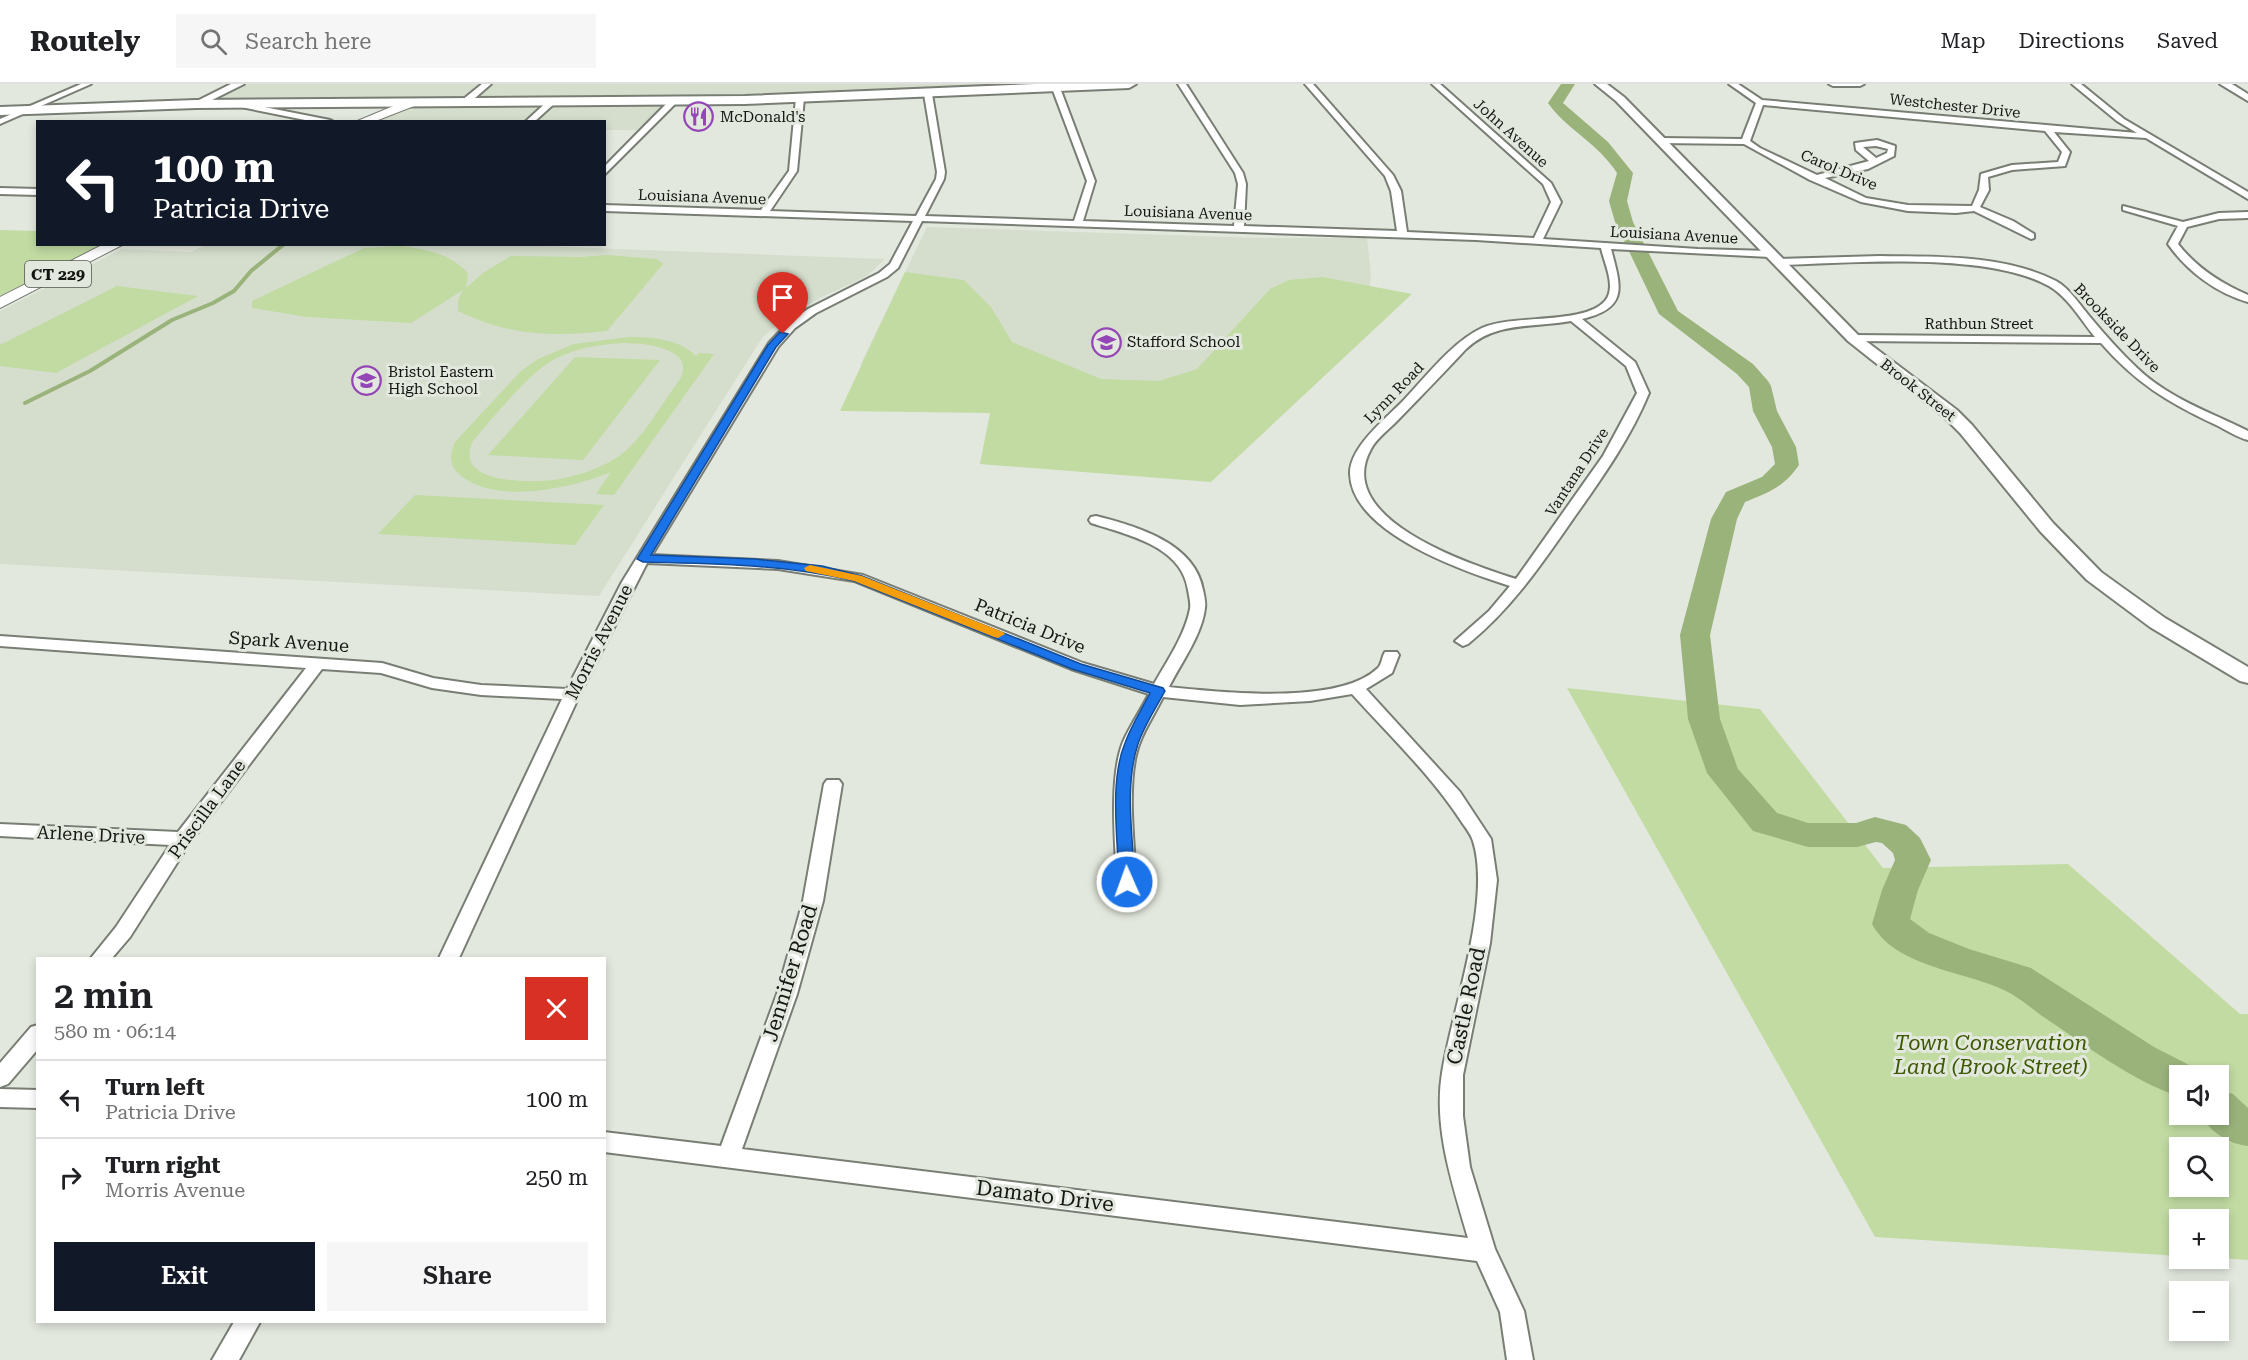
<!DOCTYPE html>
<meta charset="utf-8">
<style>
:root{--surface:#fff;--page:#f6f6f6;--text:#202124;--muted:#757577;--line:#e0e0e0;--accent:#111827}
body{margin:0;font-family:"Roboto Serif",serif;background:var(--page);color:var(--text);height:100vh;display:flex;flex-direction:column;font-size:22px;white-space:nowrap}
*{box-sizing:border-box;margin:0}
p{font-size:20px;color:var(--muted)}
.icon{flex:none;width:33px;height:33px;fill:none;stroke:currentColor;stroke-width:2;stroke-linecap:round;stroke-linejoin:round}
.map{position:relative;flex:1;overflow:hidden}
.side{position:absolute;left:36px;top:873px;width:570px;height:366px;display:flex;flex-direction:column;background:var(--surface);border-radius:0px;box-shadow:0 3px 9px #0003}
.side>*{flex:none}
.banner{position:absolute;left:36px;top:36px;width:570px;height:126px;border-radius:0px;box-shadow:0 3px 9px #0003;background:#111827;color:#fff;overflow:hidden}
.buttons{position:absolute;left:2169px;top:981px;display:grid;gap:12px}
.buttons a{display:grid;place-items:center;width:60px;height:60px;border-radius:0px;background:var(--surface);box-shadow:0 3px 9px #0003;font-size:30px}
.pin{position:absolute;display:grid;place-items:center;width:51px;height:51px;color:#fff;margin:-62px -26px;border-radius:50% 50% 50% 0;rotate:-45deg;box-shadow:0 0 6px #0007}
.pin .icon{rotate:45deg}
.me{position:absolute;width:66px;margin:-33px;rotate:358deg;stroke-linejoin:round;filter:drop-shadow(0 0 4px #0008)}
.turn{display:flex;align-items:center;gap:21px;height:126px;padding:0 18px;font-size:27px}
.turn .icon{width:78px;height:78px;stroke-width:2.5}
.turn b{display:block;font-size:42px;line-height:51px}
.round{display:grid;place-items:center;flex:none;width:63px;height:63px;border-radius:0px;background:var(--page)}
.summary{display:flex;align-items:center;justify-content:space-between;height:102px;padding:0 18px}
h1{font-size:36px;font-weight:600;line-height:45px}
.primary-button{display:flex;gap:12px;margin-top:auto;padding:12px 18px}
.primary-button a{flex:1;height:69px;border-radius:0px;background:var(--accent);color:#fff;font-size:24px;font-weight:600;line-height:69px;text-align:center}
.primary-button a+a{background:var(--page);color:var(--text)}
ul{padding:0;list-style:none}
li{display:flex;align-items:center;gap:18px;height:78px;padding:0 18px;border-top:2px solid var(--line)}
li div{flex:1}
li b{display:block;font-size:22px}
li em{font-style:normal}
header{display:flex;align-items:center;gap:36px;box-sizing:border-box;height:84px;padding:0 30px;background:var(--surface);border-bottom:2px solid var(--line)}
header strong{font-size:28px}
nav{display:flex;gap:33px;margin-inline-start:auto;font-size:21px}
.search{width:420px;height:54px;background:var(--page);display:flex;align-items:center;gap:15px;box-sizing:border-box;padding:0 21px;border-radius:0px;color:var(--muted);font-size:22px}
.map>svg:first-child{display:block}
.built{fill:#d5decc}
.green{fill:#c1dba3;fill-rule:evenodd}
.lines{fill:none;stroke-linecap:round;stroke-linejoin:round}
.stream{stroke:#9ab37b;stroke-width:4}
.river{fill:#9ab37b;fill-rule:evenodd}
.street-casing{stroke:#797e74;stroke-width:4}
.secondary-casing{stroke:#797e74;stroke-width:4}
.primary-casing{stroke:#797e74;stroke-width:2}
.highway-casing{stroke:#797e74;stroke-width:4}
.street{fill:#fff;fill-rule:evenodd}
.secondary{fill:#fff;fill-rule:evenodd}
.primary{fill:#fff;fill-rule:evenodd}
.highway{fill:#fff;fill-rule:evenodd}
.route{fill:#1a73e8;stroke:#114b97;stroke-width:1.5}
.slow{fill:#f59e0b}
.labels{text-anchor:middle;stroke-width:6;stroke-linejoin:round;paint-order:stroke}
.far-street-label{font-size:15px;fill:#141612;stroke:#e3e8de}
.far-poi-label{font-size:15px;fill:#141612;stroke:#e3e8de;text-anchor:start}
.shield{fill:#e3e8de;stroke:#52554f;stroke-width:1.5}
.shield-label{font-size:16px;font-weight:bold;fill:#141612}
.street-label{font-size:18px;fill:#141612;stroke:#e3e8de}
.near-street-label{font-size:21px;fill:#141612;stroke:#e3e8de}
.near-park-label{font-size:21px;font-style:italic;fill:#3c5900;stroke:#e3e8de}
</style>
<header>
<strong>Routely</strong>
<div class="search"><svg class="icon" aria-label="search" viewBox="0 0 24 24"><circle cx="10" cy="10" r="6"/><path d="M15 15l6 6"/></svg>Search here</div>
<nav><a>Map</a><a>Directions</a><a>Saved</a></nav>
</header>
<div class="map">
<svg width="2248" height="1276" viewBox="0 0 2248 1276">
<rect width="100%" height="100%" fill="#e3e8de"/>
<path class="built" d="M247,0h815l-269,12 -573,5 -2,-2z
M657,20l5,2 -22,24h-35l-1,-8h-232l49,-17z
M927,143l336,11h104l4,37 -4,44 -387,145 20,-96 -140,-3z
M208,160l303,1 374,14 -18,17 -47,22 -35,20 -23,20 -163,258 -599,-32v-253l122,-62 69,3z"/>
<path class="green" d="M0,146l37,1 1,13 68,1 -106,51z
M400,162c26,3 49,7 68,27l-2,15 17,-15 28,-17 70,1 25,-2 51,4 6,5 -56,67c-56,6 -97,5 -149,-20v-11l5,-10 -52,33 -104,-6 -55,-9v-7l112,-53z
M905,188l59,8 27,27 21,35 89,37 58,2 38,-12 73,-80 19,-9 34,-3 89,17 -201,188 -231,-18 10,-51 -150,-2z
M117,202l81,10 -142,77 -56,-7v-21z
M629,253c24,0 50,2 67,19l3,-3 15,1 -100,141 -18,-1 15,-22c-39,16 -113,33 -150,4 -12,-10 -12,-21 -6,-34l66,-71 17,-12 36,-15zM622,259c20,0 75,4 58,36 -18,24 -39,64 -64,79 -17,11 -37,17 -56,21 -24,4 -109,7 -87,-38 17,-20 53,-64 74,-77 22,-15 49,-19 75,-21z
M575,273l85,3 -77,100 -95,-5z
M415,411l189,10 -29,40 -197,-11z
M1567,604l193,21 123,159 185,-4 172,150h8v246l-29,-2 -1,-38h-38l-1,36 -304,-19zM2180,992h38v38h-38zM2180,1064h38v38h-38z"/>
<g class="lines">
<path class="stream" d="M25,319l65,-32 82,-51 41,-17 21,-12 17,-20 33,-27"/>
<path class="river" d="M1561,0h14l-12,19 45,39 25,31 -6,28 6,21 45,89 75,53 15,17 3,5 6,25 19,36 3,18c-15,22 -30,27 -54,37l-8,17 -27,116 10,84 18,50 39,44 31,10h48l19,-6 31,8 14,13 11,22 -13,30 -8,29 19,14 40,16 62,19 123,79 41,21 3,8h-18v21c-50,-17 -94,-52 -138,-81 -12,-9 -25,-20 -38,-26 -40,-19 -109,-23 -132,-66l10,-34 13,-30 -2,-7 -11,-10 -6,-1 -19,5h-49l-55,-16 -46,-58 -19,-54 -8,-84 31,-116 15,-27 36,-15 13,-13 -3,-17 -19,-36 -4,-24 -12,-13 -78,-60 -44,-92 -6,-21 8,-28c-19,-30 -51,-44 -69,-70z
M2218,1005l15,5 15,14v38c-19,-2 -39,-14 -47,-32h17z"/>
<defs>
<path id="street" d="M81,0h10l-91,40v-5z
M482,0h9l-24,21h-6v-4z
M1178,0h8l57,89 3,11 -2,42 153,5 -6,-40 -6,-15 -80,-92h8l80,91 8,16 6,41 127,6 17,-36 -8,-18 -111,-100h8l111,99 10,19 -18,37 155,10 72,2 5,3 -5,3 -159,-8c10,38 18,59 -29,70l53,43 14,31c-19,46 -47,85 -76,126 -32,46 -61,89 -105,125l-5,2 -8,-5 34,-30 21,-25c-47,-15 -158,-53 -160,-112 -1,-26 35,-55 52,-72 22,-23 51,-61 80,-74 31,-14 102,-3 123,-27 12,-14 -1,-38 -4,-53l-125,-8 -554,-19 -24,47 -11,9 -71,36 -21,15 -17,19 -126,208 126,6 85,14 220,88 71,21c13,-23 31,-49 36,-75 1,-6 -1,-13 -2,-19 -6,-44 -60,-55 -97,-67l-2,-3 2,-3 5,-1c40,10 99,27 107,74 1,5 3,12 2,18 -3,27 -24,55 -36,79 50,5 170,19 209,-19 4,-4 4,-12 7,-16h12l2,3 -7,18 -26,16 94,103 31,47 6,41 -7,63 -27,132v41l7,51 25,82 29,62 9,49h-26l-7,-48 -23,-51 -873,-109v-20l117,14 56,-152 26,-93 21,-117 3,-4h12l3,4 -19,117 -26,93 -55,155 726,89c-15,-52 -35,-110 -26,-165 10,-63 50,-172 31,-232 -2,-7 -8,-14 -12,-20 -30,-46 -72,-86 -109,-127l-42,7 -70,4 -77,-8c-7,15 -17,29 -23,45 -16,39 -4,118 -2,161l-3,5 -7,2 -7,-2 -3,-5c-1,-44 -11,-121 5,-161 7,-16 18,-32 26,-48l-78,-25 -217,-88 -76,-12 -131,-6 -67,131 -121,264h-20l123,-259 -81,-4 -49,-7 -51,-15 -59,-4 -133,175 -59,93 -18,21h-21l25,-31 54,-82 -170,-9v-12l178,8 128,-164 -306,-22v-10l382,27 51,15 48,7 86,4 55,-107 147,-239 18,-19 21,-15 71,-36 11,-9 23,-43 -309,-10v-6l157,5 28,-39 7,-73 4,-2 4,2 -7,73 -27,40 146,5 20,-37 1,-7 -13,-78 4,-2 4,2 13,78 -1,7 -19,37 149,5 13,-40 -35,-93 4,-2 4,2 35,93 -12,40 151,5 4,-42 -3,-11zM1571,237l55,45 11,27 -34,63 -87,123c-47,-15 -184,-60 -145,-130 5,-10 17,-19 25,-27 23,-24 47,-48 70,-73 30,-28 67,-21 105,-28z
M1729,0h9l24,16 375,33 -20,-12 -45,-37h9l43,35 124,73v7l-102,-61 -92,-6 16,20 -5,14 -53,4 -24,7 1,13 -9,17 33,14 21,13v4l-3,1 -57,-28 -18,2 -48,-2 -47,-9 -51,-22 -66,-36 -87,-1v-4l3,-1 82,1 14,-36zM1763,21l282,26 17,21 -4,10 -46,3 -31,9 -2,16 -7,16 -64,-1 -42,-7 -41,-20 43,-9 26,-13 1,-10 -18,-6 -22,3 1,7 13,11 -52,14 -57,-27 -10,-7zM1876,62l12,3 -1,4 -11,5 -13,-11z
M1829,0h35l-4,2h-27z
M671,15l7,2 -74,74v-8z
M549,16l7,2 -22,20h-9z
M239,18l91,18 4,2h-19l-79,-16 -1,-2z
M0,104l38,1v6l-38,-1z
M2123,122l60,16 36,-9 29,-1v6l-29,1 -32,8 -9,17c19,24 42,39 70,51v7c-32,-9 -61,-31 -80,-58l10,-18 -55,-16z
M1880,172c57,1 123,-2 176,25 14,8 24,24 34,36 15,18 30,35 47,51 31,30 73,44 111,63v9c-12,-3 -23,-11 -34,-16 -47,-22 -79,-42 -113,-81l-248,-2 -6,-3 6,-3 242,2c-14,-17 -27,-40 -46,-51 -63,-35 -198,-23 -271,-21l-5,-3 5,-3z
M38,941v24l-30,35 -8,3v-24l31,-36z
M0,1005l38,1v18l-38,-1z
M234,1238h26l-21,38h-27z"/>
<path id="secondary" d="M231,0h13l-44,22 -4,1 -5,-3z
M1595,0h12l17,13 234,238 99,75 15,15 81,98 48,49 64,46 83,49v16l-8,-2 -90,-54 -63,-47 -47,-49 -80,-98 -15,-15 -97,-77 -232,-240z
M2220,0h12l16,10v7z"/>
<path id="primary" d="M410,15l4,1v6l-41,16h-18z
M104,160h20l-124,64v-11z"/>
<path id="highway" d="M1035,0h101l-7,4 -384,16 -549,4 -196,7v-8l196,-7 549,-4z"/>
</defs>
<use href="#street" class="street-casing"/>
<use href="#secondary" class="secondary-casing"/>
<use href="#primary" class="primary-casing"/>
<use href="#highway" class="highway-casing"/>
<use href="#street" class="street"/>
<use href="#secondary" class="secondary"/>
<use href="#primary" class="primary"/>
<use href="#highway" class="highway"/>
</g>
<path class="route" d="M780,248l8,2 -12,13 -125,208 104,4 67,7 40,10 219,88 82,24 2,3c-9,17 -21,35 -27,53 -14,43 -5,94 -3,138l-3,4h-11l-2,-4c-1,-42 -10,-100 6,-139 6,-17 17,-34 25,-50l-78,-24 -218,-88c-69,-17 -140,-17 -211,-19l-6,-3 131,-214z"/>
<path class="slow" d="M810,481l52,11 141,56 2,2 -7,4 -4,-1 -140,-56 -48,-10 -2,-3z"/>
<defs>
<symbol id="restaurant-ring" viewBox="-11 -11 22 22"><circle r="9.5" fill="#e3e8de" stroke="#9445b6" stroke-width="1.5"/><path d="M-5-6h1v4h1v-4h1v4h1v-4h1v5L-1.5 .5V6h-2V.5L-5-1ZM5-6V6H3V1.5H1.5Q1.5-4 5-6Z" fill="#9445b6"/></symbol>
<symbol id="school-ring" viewBox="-11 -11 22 22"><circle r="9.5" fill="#e3e8de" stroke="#9445b6" stroke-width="1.5"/><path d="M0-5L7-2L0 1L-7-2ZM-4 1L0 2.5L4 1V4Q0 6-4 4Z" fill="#9445b6"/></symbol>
</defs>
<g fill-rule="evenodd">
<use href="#restaurant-ring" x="682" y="16" width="33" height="33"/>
<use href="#school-ring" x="1090" y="242" width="33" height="33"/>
<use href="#school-ring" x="350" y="280" width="33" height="33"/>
</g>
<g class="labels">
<g class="far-street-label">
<text transform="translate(1955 22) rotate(6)" y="5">Westchester Drive</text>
<text transform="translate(1511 49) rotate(42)" y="5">John Avenue</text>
<text transform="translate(1839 86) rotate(23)" y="5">Carol Drive</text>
<text transform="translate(702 113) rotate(2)" y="5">Louisiana Avenue</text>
<text transform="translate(1188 129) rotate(2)" y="5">Louisiana Avenue</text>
<text transform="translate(1674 151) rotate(3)" y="5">Louisiana Avenue</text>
<text x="1979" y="245">Rathbun Street</text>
<text transform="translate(2117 244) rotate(46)" y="5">Brookside Drive</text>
<text transform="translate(1918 306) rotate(38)" y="5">Brook Street</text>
<text transform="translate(1394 309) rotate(-46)" y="5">Lynn Road</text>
<text transform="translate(1577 388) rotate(-57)" y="5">Vantana Drive</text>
</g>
<g class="far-poi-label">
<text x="720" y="38">McDonald's</text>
<text x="1127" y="263">Stafford School</text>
<text x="388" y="293">Bristol Eastern<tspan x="388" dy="17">High School</tspan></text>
</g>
<rect class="shield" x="25" y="177" width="66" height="26" rx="4.5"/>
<g class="shield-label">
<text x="58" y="196">CT 229</text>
</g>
<g class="street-label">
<text transform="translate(1030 542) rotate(22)" y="6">Patricia Drive</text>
<text transform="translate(289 558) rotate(4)" y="6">Spark Avenue</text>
<text transform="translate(599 558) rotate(-63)" y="6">Morris Avenue</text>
<text transform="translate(207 725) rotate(-54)" y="6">Priscilla Lane</text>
<text transform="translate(91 751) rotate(3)" y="6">Arlene Drive</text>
</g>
<g class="near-street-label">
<text transform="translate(790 889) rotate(-73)" y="7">Jennifer Road</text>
<text transform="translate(1466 922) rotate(-78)" y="7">Castle Road</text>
<text transform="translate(1045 1112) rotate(7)" y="7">Damato Drive</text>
</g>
<g class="near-park-label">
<text x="1991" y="966">Town Conservation<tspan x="1991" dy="24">Land (Brook Street)</tspan></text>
</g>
</g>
</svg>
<div class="buttons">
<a><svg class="icon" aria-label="sound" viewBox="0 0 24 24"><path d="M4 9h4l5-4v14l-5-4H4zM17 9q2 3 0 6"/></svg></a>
<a><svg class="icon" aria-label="search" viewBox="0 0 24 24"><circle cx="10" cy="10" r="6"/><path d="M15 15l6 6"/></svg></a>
<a>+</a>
<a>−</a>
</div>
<div class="pin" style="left:783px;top:250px;background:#d93025"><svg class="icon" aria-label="arrive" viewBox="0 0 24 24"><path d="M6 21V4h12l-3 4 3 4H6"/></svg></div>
<svg class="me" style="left:1127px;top:798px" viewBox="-20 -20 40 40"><circle r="17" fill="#1a73e8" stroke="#fff" stroke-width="3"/><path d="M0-11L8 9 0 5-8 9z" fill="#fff"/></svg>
<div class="banner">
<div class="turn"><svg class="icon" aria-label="left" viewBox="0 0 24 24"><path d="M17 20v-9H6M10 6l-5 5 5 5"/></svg><div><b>100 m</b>Patricia Drive</div></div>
</div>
<section class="side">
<div class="summary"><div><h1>2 min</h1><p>580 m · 06:14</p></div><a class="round" style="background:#d93025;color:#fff"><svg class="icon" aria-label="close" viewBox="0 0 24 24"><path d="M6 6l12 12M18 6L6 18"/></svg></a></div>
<ul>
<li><svg class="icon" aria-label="left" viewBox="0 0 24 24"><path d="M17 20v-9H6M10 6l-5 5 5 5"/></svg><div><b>Turn left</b><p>Patricia Drive</p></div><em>100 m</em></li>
<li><svg class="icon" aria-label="right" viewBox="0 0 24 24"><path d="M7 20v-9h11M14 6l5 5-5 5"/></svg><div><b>Turn right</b><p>Morris Avenue</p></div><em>250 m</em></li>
</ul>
<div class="primary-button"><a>Exit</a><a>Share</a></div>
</section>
</div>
